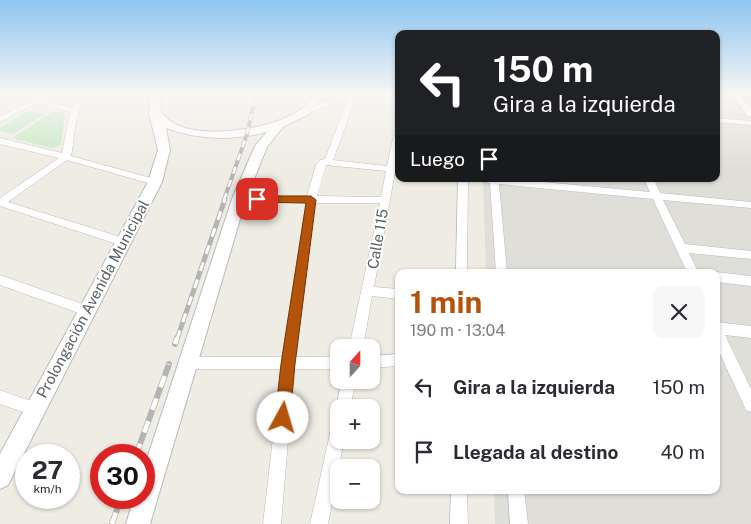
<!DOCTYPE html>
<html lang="es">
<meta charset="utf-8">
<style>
:root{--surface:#fff;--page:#f7f7f7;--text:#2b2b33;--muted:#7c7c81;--accent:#b45309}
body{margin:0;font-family:"Public Sans",sans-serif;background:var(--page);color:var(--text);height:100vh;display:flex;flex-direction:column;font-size:19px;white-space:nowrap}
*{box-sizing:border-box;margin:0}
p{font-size:16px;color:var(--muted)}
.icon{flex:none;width:28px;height:28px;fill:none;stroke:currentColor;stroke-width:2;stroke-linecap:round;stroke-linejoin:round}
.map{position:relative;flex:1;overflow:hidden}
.details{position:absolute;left:395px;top:269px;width:325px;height:225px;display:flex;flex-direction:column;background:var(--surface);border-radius:10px;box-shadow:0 1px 4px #0004}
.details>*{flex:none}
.banner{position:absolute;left:395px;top:30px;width:325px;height:152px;border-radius:10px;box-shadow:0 1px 4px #0004;background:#202124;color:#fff;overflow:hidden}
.needle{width:32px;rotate:21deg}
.buttons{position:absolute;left:330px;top:339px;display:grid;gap:10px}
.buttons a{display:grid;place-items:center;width:50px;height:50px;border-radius:10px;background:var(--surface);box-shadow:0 1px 4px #0004;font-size:25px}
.speed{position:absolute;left:15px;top:444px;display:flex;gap:10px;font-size:25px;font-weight:700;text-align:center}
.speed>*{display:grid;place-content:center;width:65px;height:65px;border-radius:50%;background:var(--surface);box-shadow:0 1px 4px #0004;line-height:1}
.speed small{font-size:12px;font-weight:400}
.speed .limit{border:8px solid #d22;background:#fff;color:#111}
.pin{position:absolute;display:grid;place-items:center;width:42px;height:42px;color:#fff;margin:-21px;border-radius:10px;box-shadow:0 2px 8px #0006}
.me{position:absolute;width:55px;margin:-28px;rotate:6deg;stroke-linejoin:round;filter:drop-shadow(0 0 4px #0008)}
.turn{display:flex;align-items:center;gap:18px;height:105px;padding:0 15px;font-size:22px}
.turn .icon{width:65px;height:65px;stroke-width:2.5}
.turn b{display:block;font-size:35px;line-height:42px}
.then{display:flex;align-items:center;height:48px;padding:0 15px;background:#0003;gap:10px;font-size:19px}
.round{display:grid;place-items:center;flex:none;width:52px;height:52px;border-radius:10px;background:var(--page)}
.summary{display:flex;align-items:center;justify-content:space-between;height:85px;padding:0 15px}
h1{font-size:30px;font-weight:700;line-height:38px;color:var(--accent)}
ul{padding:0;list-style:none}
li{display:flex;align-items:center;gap:15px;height:65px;padding:0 15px}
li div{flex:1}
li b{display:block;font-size:19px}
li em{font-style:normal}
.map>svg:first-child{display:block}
.industrial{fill:#e0ded8}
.green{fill:#c3e7c0}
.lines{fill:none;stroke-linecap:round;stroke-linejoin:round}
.street-casing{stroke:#b7babe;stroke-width:1}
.secondary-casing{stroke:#b6babf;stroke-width:2}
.street{fill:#fff;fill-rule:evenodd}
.secondary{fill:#fff;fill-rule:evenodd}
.rail-far2-casing{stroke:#b3b4b5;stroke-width:4}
.rail-far1-casing{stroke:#b3b4b5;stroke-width:5}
.rail-casing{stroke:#b3b4b5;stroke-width:6}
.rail-far2{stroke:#fff;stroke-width:2.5;stroke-dasharray:7;stroke-linecap:butt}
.rail-far1{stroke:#fff;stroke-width:3;stroke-dasharray:9;stroke-linecap:butt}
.rail{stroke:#fff;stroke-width:4.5;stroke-dasharray:12;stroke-linecap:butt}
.route{fill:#b45309;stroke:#753606}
.labels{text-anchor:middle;stroke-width:4;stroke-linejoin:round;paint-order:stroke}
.street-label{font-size:15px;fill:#5c6165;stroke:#fff}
</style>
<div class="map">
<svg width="751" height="524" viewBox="0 0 751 524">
<rect width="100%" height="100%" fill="#efece4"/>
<path class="industrial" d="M716,94h35v430h-256l-1,-34h222v-218h-230l-3,-93h233z"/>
<path class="green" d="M28,111l16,3 -31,20 -13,-3v-3z
M54,111l11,3 -4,31 -9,3 -40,-10z"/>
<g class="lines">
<defs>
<path id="street" d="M81,94h7c-15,22 -12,37 -17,62l87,24v4l-3,1 -88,-25 -59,42 119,37 1,3 -1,3 -4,1 -123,-40v-8l59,-40 -59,-14v-6l62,15 8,-41 -34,-9 -36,19v-5l35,-19 36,10z
M350,94l49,3v4l-43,-3 -23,62 54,6 8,-36 4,-2v25l-3,14h3v6l-4,-1 -21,115 25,2v10l-27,-3 -9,52h-14l31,-145h-65l-19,154h43v12h-45l-13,155h-18l18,-155h-92l-5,-2 -2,-4 2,-4 5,-2h93l24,-154 -67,-1 -5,-3 5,-3h68l9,-31 4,-5 5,-1 23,-60 -14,3 -25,11 -7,-2 27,-12zM326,165l60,6 -5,26 -64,-1z
M731,94h7l13,15v7h-3z
M716,118l35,3v4l-35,-3z
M458,179h10l-1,93h-11z
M478,179h33l139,13 -6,-13h10l6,14 91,9v6l-88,-8 22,44 66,7v8l-62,-6 9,19h-11l-34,-73 -154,-15 8,88h-11l-6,-89 -10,-2z
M716,272l35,4v10l-35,-4z
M0,275l91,32 2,4 -2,4 -4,1 -87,-31z
M716,322l35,4v12l-26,-3 26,54v23l-5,-2 -30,-65z
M399,354v12l-28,2v-12z
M342,380h14l-6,28h-11v6l-3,-6z
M0,390l39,14 2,5 -2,5 -5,2 -34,-12z
M339,422v18h5l-16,84h-18l21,-95 3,-5z
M451,490h16l1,34h-18z
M508,490h16l4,34h-18z"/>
<path id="secondary" d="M150,94h10l1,18c3,3 7,8 11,10 27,19 104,7 129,-13 5,-4 9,-10 13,-15h11l-16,20 -26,13 -16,20 -21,52 -96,325h-24l8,-26h10v-30l88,-269 23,-53 12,-14c-35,9 -68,8 -101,-4l4,22 -8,32 -154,303 -8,4v-35l148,-272 10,-32 -9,-37z"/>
</defs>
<use href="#street" class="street-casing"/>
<use href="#secondary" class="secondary-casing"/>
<use href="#street" class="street"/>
<use href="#secondary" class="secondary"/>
<defs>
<path id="rail-far2" d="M224,200l23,-66 9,-40"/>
<path id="rail-far1" d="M177,339l48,-140"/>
<path id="rail" d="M175,344l2,-6
M136,455l33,-91
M112,524l9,-26"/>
</defs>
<use href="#rail-far2" class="rail-far2-casing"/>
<use href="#rail-far1" class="rail-far1-casing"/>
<use href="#rail" class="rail-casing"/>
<use href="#rail-far2" class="rail-far2"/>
<use href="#rail-far1" class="rail-far1"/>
<use href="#rail" class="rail"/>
</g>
<linearGradient id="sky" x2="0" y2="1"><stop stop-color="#8dc5f1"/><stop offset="0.56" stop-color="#f8f6f3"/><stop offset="1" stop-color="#f8f6f3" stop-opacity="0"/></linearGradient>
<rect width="751" height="168" fill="url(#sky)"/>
<path class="route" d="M257,196h54l5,4 -21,164 -5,54 -2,5 -5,2 -6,-2 -2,-5 6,-54 25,-161 -52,-1 -2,-3z"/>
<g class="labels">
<g class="street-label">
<text transform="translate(378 239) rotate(-80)" y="5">Calle 115</text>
<text transform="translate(93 299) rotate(-62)" y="5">Prolongación Avenida Municipal</text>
</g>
</g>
</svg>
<div class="buttons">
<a><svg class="needle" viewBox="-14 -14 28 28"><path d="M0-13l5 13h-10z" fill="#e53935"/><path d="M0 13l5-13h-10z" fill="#7c7c81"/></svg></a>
<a>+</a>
<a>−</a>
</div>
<div class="speed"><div>27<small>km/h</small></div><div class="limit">30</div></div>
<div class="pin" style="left:257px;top:199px;background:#d93025"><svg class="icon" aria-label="arrive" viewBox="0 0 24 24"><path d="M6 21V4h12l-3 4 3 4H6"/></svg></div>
<svg class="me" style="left:283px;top:418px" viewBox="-20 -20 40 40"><circle r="19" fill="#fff"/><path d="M0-13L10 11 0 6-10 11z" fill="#b45309"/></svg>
<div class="banner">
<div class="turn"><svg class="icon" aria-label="left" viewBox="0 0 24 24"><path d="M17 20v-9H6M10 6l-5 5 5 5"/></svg><div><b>150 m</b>Gira a la izquierda</div></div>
<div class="then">Luego<svg class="icon" aria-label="arrive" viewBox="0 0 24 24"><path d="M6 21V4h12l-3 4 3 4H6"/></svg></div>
</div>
<section class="details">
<div class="summary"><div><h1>1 min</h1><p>190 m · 13:04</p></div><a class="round"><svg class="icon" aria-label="close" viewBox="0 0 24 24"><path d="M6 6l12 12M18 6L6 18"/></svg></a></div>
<ul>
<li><svg class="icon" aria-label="left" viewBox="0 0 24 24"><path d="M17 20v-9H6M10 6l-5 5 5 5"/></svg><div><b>Gira a la izquierda</b></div><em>150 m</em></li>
<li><svg class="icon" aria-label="arrive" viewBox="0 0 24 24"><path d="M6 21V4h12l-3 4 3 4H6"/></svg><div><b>Llegada al destino</b></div><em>40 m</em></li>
</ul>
</section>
</div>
